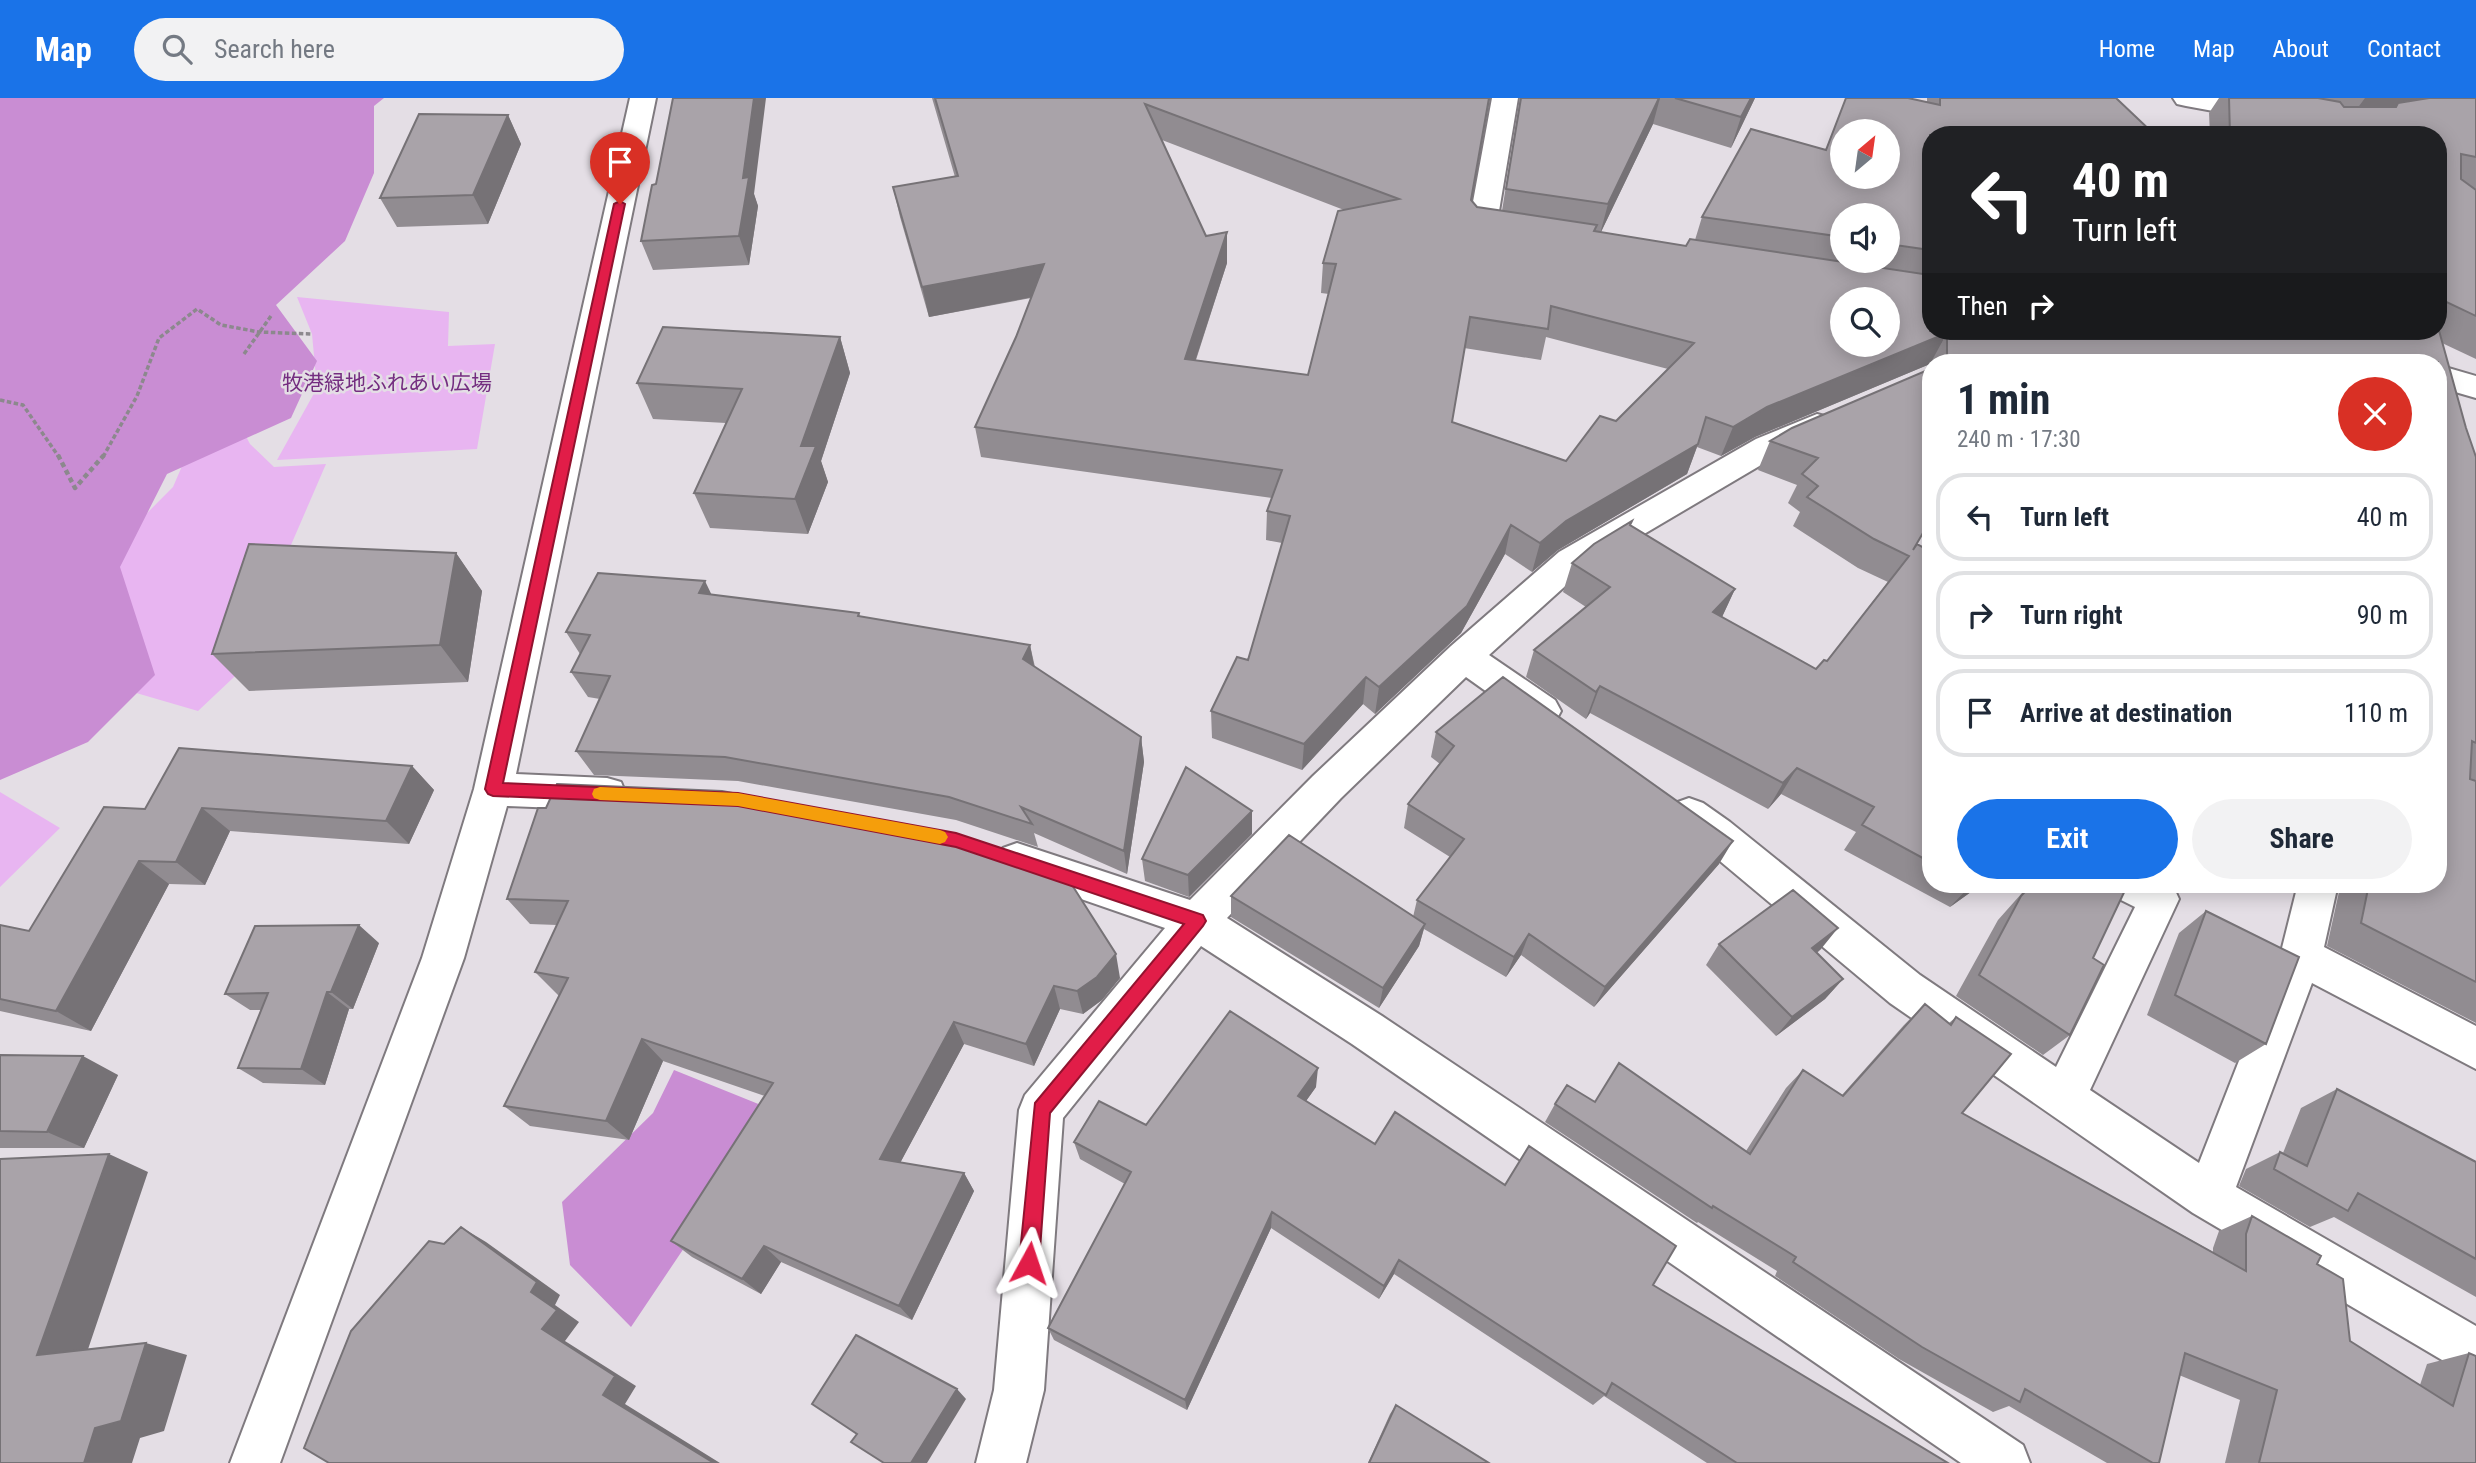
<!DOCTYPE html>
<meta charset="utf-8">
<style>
:root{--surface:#fff;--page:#f2f2f3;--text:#1f2937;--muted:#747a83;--line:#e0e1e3;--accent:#1a73e8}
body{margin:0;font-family:"Roboto Condensed","Noto Sans JP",sans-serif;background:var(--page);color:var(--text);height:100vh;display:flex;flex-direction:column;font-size:26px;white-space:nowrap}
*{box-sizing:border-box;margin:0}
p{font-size:23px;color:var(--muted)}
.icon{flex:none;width:38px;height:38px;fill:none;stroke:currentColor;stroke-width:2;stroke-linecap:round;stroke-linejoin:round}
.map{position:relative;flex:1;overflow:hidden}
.drawer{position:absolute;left:1922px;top:256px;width:525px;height:539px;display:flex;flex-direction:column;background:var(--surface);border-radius:28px;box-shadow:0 4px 18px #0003}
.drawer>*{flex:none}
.banner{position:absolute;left:1922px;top:28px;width:525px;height:214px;border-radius:28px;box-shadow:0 4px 18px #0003;background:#202124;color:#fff;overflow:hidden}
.needle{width:46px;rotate:29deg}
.controls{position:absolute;left:1830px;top:21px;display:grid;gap:14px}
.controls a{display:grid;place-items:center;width:70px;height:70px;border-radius:50%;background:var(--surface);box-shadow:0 4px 18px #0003;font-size:35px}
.pin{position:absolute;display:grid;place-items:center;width:60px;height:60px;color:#fff;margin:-72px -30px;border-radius:50% 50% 50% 0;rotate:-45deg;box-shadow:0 0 7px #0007}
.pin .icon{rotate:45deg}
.me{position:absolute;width:77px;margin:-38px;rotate:5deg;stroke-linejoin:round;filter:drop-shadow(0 0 5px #0008)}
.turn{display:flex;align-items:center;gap:24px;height:147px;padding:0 35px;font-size:32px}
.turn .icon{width:91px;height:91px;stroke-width:2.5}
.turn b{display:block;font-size:49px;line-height:60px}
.then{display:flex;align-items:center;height:66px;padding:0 35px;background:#0003;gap:14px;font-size:26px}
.round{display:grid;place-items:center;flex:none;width:74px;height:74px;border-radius:37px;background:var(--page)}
.summary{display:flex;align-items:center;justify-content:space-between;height:119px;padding:0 35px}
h1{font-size:42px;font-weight:700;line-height:52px}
.primary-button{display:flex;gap:14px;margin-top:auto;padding:14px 35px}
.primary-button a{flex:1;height:80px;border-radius:42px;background:var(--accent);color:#fff;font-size:28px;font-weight:700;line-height:80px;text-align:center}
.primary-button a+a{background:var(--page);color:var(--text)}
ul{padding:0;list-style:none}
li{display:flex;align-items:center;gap:21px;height:88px;margin:0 14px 10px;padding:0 21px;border:4px solid var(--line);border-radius:28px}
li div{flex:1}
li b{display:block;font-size:26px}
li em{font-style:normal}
header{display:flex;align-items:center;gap:42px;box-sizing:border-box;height:98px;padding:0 35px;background:var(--accent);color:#fff}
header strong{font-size:33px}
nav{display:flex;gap:38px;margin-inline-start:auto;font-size:24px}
.search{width:490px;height:63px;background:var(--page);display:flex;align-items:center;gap:18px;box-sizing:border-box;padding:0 24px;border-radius:38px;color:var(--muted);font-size:26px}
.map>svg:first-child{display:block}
.green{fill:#e8b5f1}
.forest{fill:#c98dd3}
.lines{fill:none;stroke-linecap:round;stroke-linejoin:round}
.minor-casing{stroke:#7f7a7f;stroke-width:4}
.path-far1{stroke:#8c888d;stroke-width:3.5;stroke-dasharray:4.5 2.5;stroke-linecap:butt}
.path{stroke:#8c888d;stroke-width:4.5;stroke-dasharray:5 3.5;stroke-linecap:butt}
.minor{fill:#fff;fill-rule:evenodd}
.wall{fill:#918c91;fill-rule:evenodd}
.shaded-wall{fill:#767276}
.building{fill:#a9a3a9;stroke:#767276;stroke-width:2;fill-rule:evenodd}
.route{fill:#e11d48;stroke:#92132f;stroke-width:2}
.slow{fill:#f59e0b}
.labels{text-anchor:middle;stroke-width:5;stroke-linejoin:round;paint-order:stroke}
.park-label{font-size:21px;fill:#742d80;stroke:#e4dee5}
</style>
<header>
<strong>Map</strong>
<div class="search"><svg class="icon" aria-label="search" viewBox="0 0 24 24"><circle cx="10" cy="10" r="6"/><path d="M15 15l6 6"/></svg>Search here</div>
<nav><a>Home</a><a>Map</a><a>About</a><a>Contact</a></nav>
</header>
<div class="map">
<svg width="2476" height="1365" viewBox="0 0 2476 1365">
<rect width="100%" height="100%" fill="#e4dee5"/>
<path class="green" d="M297,199l152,15 -1,34 47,-2 -18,105 -200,11 40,-72 -5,-54z
M239,325l11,21 24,23 52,-3 -51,118 -24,79 -53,50 -192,-56 167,-168 22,-51z
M0,694l60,36 -60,59z"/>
<path class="forest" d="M0,0h384l-10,8v67l-29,68 -69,64 41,56 -26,57 -124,56 -47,93 35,108 -67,67 -88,38z
M674,972l102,41 -145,216 -61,-62 -8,-63 91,-89z"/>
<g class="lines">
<defs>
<path id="minor" d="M630,0h26l-140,676 91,4 14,4 5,12 -5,12 -14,4 -100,-4 -43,152 -184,505h-50l192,-505 52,-169z
M1492,0h26l-21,125 27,5 4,6 -4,6 -10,3 -42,-8 -4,-6z
M2173,0h56l122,22 9,2 13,13h-30l-157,-29 -9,-2z
M2438,267l38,11v22l-38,-11z
M1817,316l11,3 5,8 -5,8 -50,22 -195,115 -94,85 66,45 6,11 -6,11 -13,4 -13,-4 -63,-45 -125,121 -114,120 155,98 641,429 7,18h-69l-609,-419 -151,-98 -138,172 -19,272 -18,73h-50l18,-73 25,-280 6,-15 140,-167 -162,-56 -6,-12 6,-12 14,-5 173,57 123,-124 138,-130 108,-94 197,-113z
M1689,700l14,5 27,19 190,153 136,92 79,-160 -20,-10 -6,-13h59l5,2 6,13 -89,191 109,73 81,-207 18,-72h40l-14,63 152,79v43l-164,-86 -76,204 240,139v51l-17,-7 -266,-157 -303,-210 -188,-157 -27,-19 -6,-12 6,-12z"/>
</defs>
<use href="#minor" class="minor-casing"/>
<path class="path-far1" d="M244,256l27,-38
M0,302l23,5 36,52
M103,359l34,-61 22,-58 38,-29 24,16 38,7 53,2"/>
<path class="path" d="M58,357l17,33 29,-33"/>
<use href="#minor" class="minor"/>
</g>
<path class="wall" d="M932,0h558l-19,103 6,6 25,4 18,-113h235l-24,50 -78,-24 -52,108 85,14 9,-6 7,-23 124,-67 101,-48v-4h189l-186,37v196l81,3 9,-3h418v-196h-228l-1,-22 10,-15h257v261l-34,-16 24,85 10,29v566l-149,-77 12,-54 3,-8h96v-522h-508v2l-175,73 -34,19 -24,-9 -10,27 -129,76 -26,22 -27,-18 -44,79 -86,81 -12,-10 -61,66 -90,-32 -1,-27 37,-51 34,-117 -16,-3 1,-29 5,-13 -291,-41 -6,-30 41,-90 15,-39 -102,19 -29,-100 -7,-30 62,-10zM1162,42l182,70 -21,53 -2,30 8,1 -21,81 -112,-15 31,-97v-31l-21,4zM1843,117h45v46h-45zM1546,239l122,32 -52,52 -50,40 -114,-39 12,-74 77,12z
M508,17l13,29 -33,80 -91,3 -17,-29z
M754,96l4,12 -9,59 -96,5 -12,-29z
M840,239l10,36 -29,88 7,21 -20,52 -98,-6 -16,-35 32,-70 -73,-4 -16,-36z
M1930,271l-16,180 16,2v333h52l-32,23 -106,-57 12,-18 -75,-38 -13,15 -178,-96 -4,6 -60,-42 8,-27 52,-43 -23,-15 9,-29 60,-42 -2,4 105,64 -13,28 94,52 11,-8 61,-79 -30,-14 -65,-42 7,-14 -12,-9 9,-18 -39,-15 12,-29z
M456,455l26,38 -14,91 -219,9 -37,-37z
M711,497l148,18 1,4 170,28 5,22 106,70 3,25 -17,112 -93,-41 4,14 -82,-27 -218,-39 -144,-6 -18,-24 24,-52 -12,-2 -17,-25 9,-18 -14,-22z
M1436,634l283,132 -125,143 -73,-52 -15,22 -82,-48 -5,17 -40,62 -148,-91v-21l182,21 4,-17 33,-43 -46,-29 4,-24 32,-40 -9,-7z
M412,668l22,24 -25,54 -179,-13 -25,54 -36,-1 -78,147 -91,-20v-86l29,6 116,-122z
M538,710l582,170 -18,22 -19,14 -23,-5 -26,57 -70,-22 -64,119 64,10 10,18 -62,129 -131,-58 -20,32 -69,-37 -21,-16 94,-145 -102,-35 -34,79 -99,-14 -26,-20 55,-110 -24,-24 22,-47 -27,-1 -23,-25z
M1252,736l-63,63 -44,-16 -3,-22z
M2030,786h98l-35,74 -23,77 -27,20 -87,-59 42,-76z
M2206,813l60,133 -31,19 -88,-48 32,-82z
M379,845l-26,66h-4l-24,76 -62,-2 -25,-15 23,-58h-11l-25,-16z
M1719,846l102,5 -4,4 26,26 -18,20 -49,37 -70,-71z
M1925,906l24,19 7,-6 6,96 251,139v-4l6,-17 33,-15 65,48 33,77 70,44 7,-21 42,-11 7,110h-251l15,-63 -61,-25 -20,88h-52l-98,-57 -16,6 -94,-53 -124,-83 2,-5 -79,-49 -1,1 -152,-101 10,-18 40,-2 151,49 40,-63 17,-18 39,25 62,-70z
M0,957l118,20 -34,73h-84z
M1316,989l-10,14 69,43 278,141 295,178h-241l-103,-67 -11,9 -199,-131 -15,25 -108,-71 -84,182 -133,-70 -6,-12 77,-144 -45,-25 -6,-17z
M2337,991l139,73v135l-142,-80 -24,10 -71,-41 7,-17 34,-17 3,1 18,-45z
M1396,1307l93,58h-121l22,-49z"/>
<path class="shaded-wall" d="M754,0h12l-12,96 4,12 -9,59 -10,-29 4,-58z
M1489,0h1l-24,132 5,-30z
M1659,0h1l-7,26 -53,110 8,-30z
M1751,0h4l-24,50 10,-31z
M2365,0h96l-110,19z
M508,17l13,29 -33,80 -15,-29z
M1227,134v31l-41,126 -1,-30z
M1044,166l4,30 -119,23 -7,-30z
M1965,233h41l-53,22z
M1947,235l-17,31 -175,73 -34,19 12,-29 34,-20z
M840,239l10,36 -29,88 7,21 -20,52 -13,-35 6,-53z
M1698,346l-11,30 -129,76 -26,22 8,-29 26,-22z
M1511,427l-6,29 -44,79 -86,81 4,-27z
M456,455l26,38 -14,91 -28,-37z
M705,483l13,27 -19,-15z
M1735,491l-13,28 -9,-5z
M1030,547l5,26 -12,-12z
M1366,579l-3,27 -61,66 2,-26z
M1600,588l-10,27 -4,6 10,-27z
M1141,639l3,25 -17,112 -3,-23z
M412,668l22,24 -25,54 -23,-23z
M1797,670l-16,26 -13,15 15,-26z
M202,710l28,23 -25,54 -29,-23z
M1252,713v23l-63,63 -1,-22z
M1733,743l-14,23 -125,143 11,-20z
M139,763l30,23 -78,147 -35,-20z
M1972,786h10l-32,23z
M1425,826l-6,22 -40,62 4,-20z
M359,827l20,18 -26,66 -22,-17z
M1838,830l-17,21 -25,20 16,-21z
M1529,836l-8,21 -15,22 8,-20z
M1116,856l4,24 -18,22 -19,14 -6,-23z
M1843,881l-18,20 -49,37 16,-19z
M1054,888l6,23 -26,57 -8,-22z
M327,894l22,17 -24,76 -24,-16z
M954,924l10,22 -72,134 -12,-19z
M642,941l21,22 -34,79 -23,-19z
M83,958l35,19 -34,73 -37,-16z
M1318,970l-2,19 -20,28 2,-19z
M109,1056l39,18 -66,195 -45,-12z
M964,1075l10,18 -62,129 -13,-14z
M1272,1114l-1,16 -84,182 -2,-10z
M461,1129l25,15 74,53 -5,10 24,17 -14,19 71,45 -11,18 95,59h-6l-111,-68 -61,-66 -11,-37z
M764,1148l17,16 -20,32 -19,-15z
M1399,1162l-5,14 -15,25 5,-13z
M146,1245l41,12 -23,76 -24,7 -8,25h-48l11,-35z
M957,1291l9,10 -39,64h-16z"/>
<path class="building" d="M673,0h81l-11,80 6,-1 -10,59 -98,5 11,-56 4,-1z
M935,0h554l-18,102 6,7 120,18 -3,6 92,15 4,-7 240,36v56h35l-1,1 47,2 9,-3h311l22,3h68l-1,-3h18v-4l28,101 10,29v286l-4,-2 -2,38 6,2v201l-115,-59 8,-39h69v-522h-493l2,-1v-28l-180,74 -34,20 -27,-10 -8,27 -132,77 -26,22 -29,-18 -44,81 -88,81 -13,-10 -62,67 -93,-33 26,-54 11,3 42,-144 -23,-5 15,-41 -307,-43 41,-90 28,-73 -122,23 -29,-100 65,-11zM1145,6l254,95 -61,12 -15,52 13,1 -28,111 -123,-16 42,-127 -21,4zM1843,201h45v46h-45zM1551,208l143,37 -78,78 -16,-5 -34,45 -114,-39 18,-105 78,12z
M1521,0h138l-51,106 -102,-15z
M1675,0h76l-10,19z
M1846,0h62l32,7v-7h176l39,37h-225v115l-42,-6v-29h-45v22l-141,-20 49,-88 75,21zM1843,33h45v46h-45z
M2229,0h89l22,4 4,5h52l2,-4 31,-5h47v59l-15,-3v25l15,11v126l-38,-18v-163h-208z
M419,16l89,1 -35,80 -93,3z
M663,229l177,10 -39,109h15l-21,53 -101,-6 48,-104 -105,-6z
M1930,271v152l-17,29 4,-6 13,7v311l-68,-37 12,-18 -77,-39 -14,15 -183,-97 -4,6 -62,-42 76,-63 -38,-24 22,-19 38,-23 -2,4 105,64 -22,23 103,57 8,-9 3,1 82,-105 -35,-17 -67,-42 11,-11 -16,-12 16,-16 -48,-17 22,-13z
M249,446l207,9 -16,92 -228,9z
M598,475l107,8 -6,12 160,20 -1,3 172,29 -7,14 118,78 -17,114 -103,-44 11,17 -83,-27 -224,-40 -149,-6 34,-75 -39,-4 19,-37 -24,-3z
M1503,579l230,164 -128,146 -76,-53 -15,23 -97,-57 47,-61 -56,-35 46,-58 -18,-14z
M179,650l233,18 -26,55 -184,-13 -26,54 -37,-1 -83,150 -56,-12v-74l29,6 75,-124 41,2z
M1186,669l66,44 -64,64 -46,-16z
M557,686l165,7 224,42 119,41 51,80 -19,23 -20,14 -23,-5 -28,58 -72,-22 -74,137 84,14 -65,133 -135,-60 -22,33 -71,-38 102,-158 -131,-44 -36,82 -102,-15 64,-128 -33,-6 33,-71 -61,-2 31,-91h8z
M1289,737l136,89 -42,64 -152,-92z
M2032,786h96l-35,74 11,7 -34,70 -91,-60 42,-79z
M1793,792l45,38 -26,20 31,31 -51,38 -73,-73z
M2206,813l93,46 -33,87 -91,-49z
M359,827l-28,67h-4l-26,77 -63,-1 30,-75 -43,1 30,-68z
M1925,906l26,21 5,-8 55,37 -49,59 284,158v-37l6,-18 69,40 -4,8 26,15 7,62 103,65 16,-53 7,3v107h-217l18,-73 -92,-37 -26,110h-6l-128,-74 -5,13 -98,-55 -129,-85 3,-5 -83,-51 -1,2 -157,-104 12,-19 28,17 24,-39 131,91 53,-84 40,26z
M1230,913l88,57 -20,28 77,48 20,-32 110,73 24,-39 147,100 -23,39 295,178h-211l-125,-80 -6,12 -207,-135 -15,26 -112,-74 -87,188 -137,-72 83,-156 -57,-30 25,-41 47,24z
M0,957l83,1 -36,76 -47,-1z
M2337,991l139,73v97l-118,-66 -10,18 -74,-42 6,-17 27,14z
M109,1056l-72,201 109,-12 -25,78 -26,7 -11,35h-84v-304z
M461,1129l76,55 -6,10 26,18 -15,19 73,47 -12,19 111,68h-385l-25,-15 47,-117 78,-90 15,3z
M856,1237l101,54 -46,74h-27l-33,-21 6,-8 -45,-30z
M1396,1307l93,58h-120z"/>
<path class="route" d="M620,103l5,3 -122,579 235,10 218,40 247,82 3,6 -3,5 -153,187 -11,150 -3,7 -7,2 -7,-2 -3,-7 16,-160 149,-179 -228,-77 -218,-41 -245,-10 -5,-2 -3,-5 129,-585z"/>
<path class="slow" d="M600,689l138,6 202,37 5,2 3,5 -3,5 -5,2 -202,-38 -138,-6 -6,-2 -2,-4 2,-5z"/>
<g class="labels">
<g class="park-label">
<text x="387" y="292">牧港緑地ふれあい広場</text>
</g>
</g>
</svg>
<div class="controls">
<a><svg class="needle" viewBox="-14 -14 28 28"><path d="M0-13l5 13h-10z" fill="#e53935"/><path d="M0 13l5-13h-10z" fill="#747a83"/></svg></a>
<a><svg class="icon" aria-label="sound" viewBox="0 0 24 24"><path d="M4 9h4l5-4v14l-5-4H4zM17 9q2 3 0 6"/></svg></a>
<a><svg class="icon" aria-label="search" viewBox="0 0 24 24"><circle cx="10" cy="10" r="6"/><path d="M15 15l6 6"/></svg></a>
</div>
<div class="pin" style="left:620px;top:106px;background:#d93025"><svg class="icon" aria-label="arrive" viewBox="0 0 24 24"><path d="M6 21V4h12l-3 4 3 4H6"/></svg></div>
<svg class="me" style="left:1029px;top:1165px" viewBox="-20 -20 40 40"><path d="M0-17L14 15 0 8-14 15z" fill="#e11d48" stroke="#fff" stroke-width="4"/></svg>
<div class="banner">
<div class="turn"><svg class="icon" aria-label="left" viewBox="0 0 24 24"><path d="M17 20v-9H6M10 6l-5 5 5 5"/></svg><div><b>40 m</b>Turn left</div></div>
<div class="then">Then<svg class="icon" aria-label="right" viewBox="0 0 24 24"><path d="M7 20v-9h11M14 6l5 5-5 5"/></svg></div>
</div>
<section class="drawer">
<div class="summary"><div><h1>1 min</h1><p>240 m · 17:30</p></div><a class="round" style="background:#d93025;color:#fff"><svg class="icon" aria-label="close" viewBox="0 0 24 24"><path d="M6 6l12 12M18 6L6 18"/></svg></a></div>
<ul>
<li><svg class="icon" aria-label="left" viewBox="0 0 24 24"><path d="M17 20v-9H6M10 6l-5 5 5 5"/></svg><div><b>Turn left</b></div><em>40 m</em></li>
<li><svg class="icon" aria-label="right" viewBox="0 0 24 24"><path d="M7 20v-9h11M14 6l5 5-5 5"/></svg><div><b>Turn right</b></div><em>90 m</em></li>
<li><svg class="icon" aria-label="arrive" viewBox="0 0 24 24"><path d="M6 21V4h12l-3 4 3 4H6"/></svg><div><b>Arrive at destination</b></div><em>110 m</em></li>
</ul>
<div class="primary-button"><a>Exit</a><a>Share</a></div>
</section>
</div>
